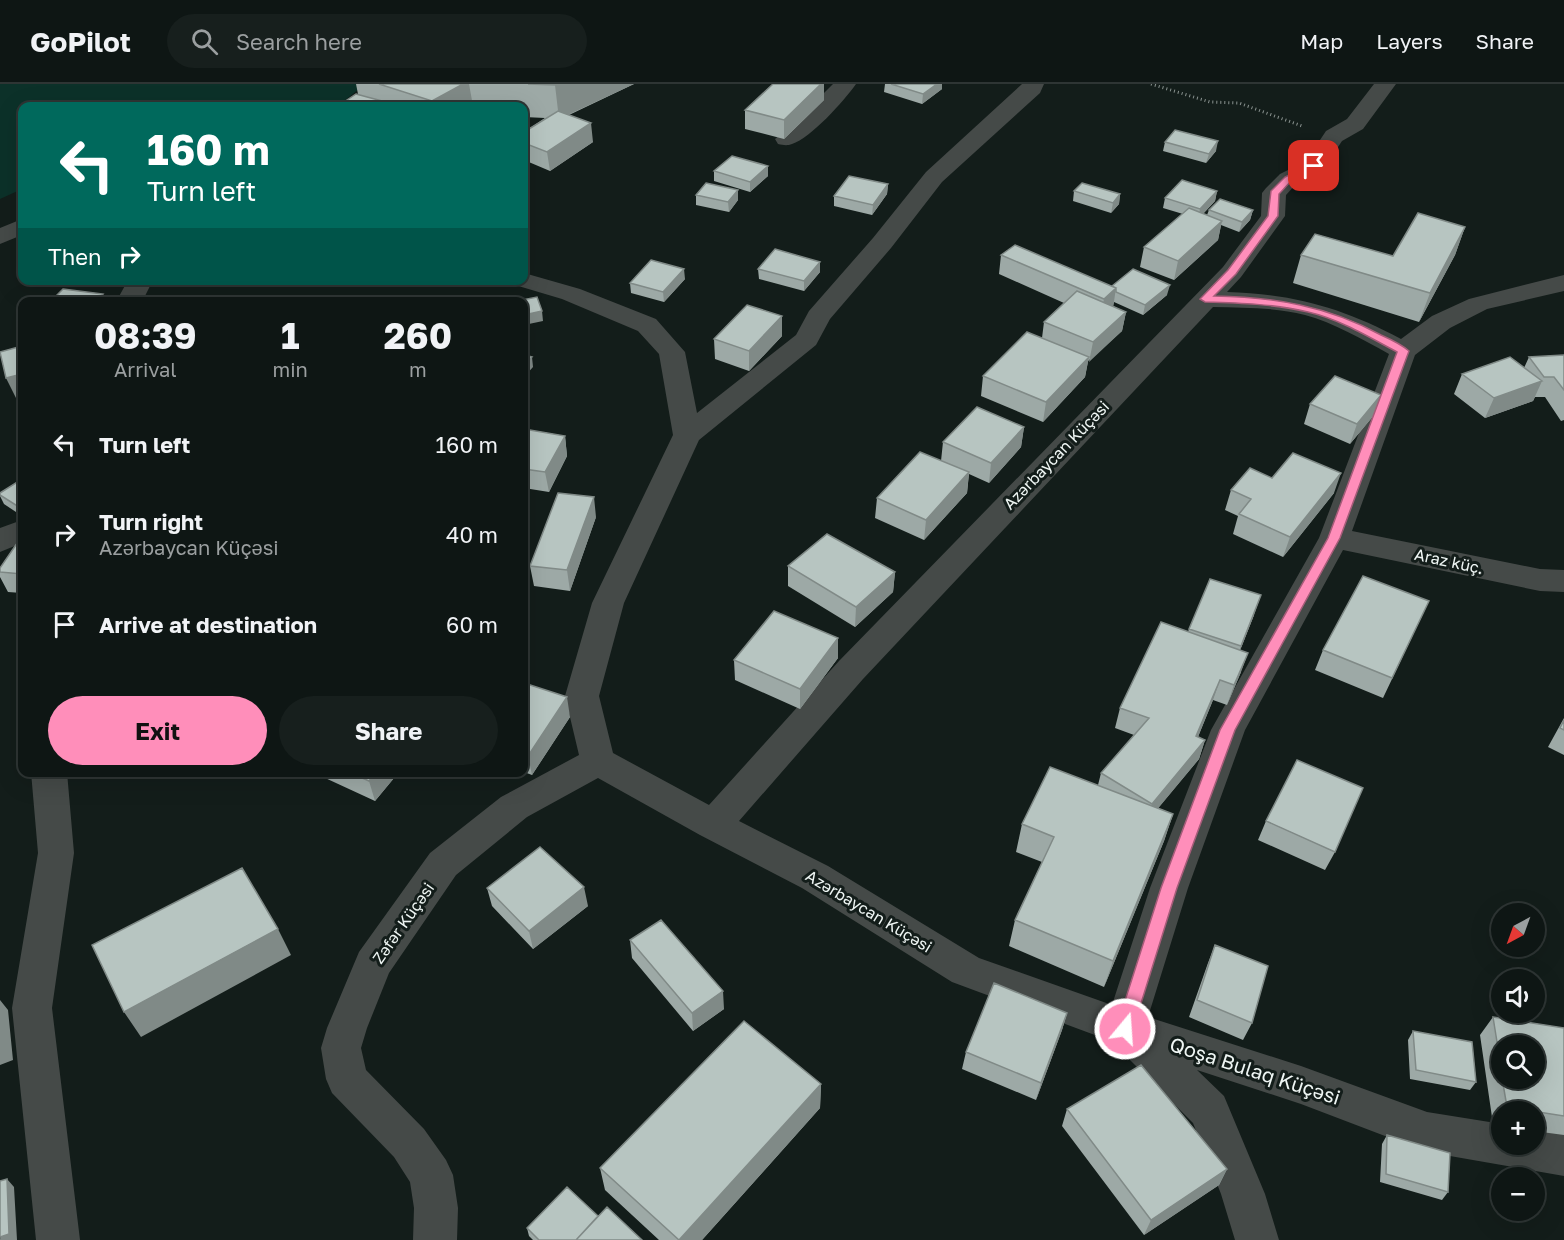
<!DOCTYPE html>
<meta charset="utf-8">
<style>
:root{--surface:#0e1614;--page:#171f1d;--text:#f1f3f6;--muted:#9b9fa0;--line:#2e3534;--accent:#ff8eba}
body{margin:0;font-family:"Golos Text",sans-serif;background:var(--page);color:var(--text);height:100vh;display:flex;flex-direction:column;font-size:22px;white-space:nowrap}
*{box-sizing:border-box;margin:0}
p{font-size:20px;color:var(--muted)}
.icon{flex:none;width:33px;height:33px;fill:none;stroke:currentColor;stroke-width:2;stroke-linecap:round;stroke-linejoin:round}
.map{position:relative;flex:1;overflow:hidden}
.drawer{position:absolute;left:18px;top:213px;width:510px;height:480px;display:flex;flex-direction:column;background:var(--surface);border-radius:12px;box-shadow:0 6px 24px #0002,0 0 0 2px var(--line)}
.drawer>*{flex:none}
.top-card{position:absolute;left:18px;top:18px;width:510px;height:183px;border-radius:12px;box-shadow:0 6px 24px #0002,0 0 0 2px var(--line);background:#00695c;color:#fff;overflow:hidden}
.needle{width:39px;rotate:221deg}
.controls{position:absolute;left:1491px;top:819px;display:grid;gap:12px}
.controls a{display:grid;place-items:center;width:54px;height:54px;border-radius:50%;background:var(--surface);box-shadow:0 6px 24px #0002,0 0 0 2px var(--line);font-size:30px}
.pin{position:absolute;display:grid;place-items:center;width:51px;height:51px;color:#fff;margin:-26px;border-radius:12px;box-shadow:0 3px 9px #0006}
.me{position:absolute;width:66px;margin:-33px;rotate:18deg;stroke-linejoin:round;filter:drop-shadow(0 0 4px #0008)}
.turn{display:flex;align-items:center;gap:21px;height:126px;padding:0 30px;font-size:27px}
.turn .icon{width:78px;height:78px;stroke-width:2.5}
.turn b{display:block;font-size:42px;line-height:51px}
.then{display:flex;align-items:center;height:57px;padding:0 30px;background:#0003;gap:12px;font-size:22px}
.eta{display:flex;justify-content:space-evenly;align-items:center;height:102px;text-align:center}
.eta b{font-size:36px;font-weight:700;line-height:42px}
.action{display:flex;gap:12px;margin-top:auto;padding:12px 30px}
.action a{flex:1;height:69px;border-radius:36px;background:var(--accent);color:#111;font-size:24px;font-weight:700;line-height:69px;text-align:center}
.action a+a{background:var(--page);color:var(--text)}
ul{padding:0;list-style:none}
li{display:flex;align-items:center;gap:18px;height:90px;padding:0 30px}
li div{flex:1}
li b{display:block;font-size:22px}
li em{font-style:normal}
header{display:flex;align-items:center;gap:36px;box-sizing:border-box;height:84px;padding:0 30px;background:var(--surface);border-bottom:2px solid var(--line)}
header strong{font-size:28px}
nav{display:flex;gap:33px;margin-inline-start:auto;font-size:21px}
.search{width:420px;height:54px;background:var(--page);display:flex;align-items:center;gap:15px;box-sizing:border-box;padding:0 21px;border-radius:33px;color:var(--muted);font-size:22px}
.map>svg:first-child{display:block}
.green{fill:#0c3129}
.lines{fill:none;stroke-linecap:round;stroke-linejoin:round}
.path{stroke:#8a9390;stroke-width:3;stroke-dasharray:1 3;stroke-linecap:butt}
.minor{fill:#454a48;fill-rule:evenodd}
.wall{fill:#9da9a6;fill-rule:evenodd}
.shaded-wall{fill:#808a87}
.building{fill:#b7c5c1;stroke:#808a87;stroke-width:1.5}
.route{fill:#ff8eba;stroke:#a65c79;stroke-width:1.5}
.labels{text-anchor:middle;stroke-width:6;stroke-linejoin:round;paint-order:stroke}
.street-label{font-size:16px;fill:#eff6f4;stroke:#131d1a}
.near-street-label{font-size:20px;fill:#eff6f4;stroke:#131d1a}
</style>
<header>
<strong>GoPilot</strong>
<div class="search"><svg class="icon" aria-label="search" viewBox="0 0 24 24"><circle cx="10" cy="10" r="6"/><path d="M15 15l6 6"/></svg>Search here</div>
<nav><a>Map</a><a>Layers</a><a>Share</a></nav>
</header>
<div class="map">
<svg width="1564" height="1156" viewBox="0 0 1564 1156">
<rect width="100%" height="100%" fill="#131d1a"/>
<path class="green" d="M0,0h365l-27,22h-316v83l-22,10z"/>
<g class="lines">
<path class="path" d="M1151,0l59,18 29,1 63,23"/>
<path class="minor" d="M833,0h23c-12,17 -45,54 -64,60 -5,2 -9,1 -14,0l-3,-5 16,-13z
M1022,0h22l-4,9 -98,89 -51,66 -61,71 -14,26 -117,95 -75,163 -25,93 14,57 96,52 130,-144 384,-394 38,-51 1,-23 4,-5 14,-14 26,-13 20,-30 21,-12 27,-35h22l-33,45 -21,12 -20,30 -26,13 -10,11 -1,21 -44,61 -14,15c67,2 116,16 174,47l31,-23 37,-17 95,-24v16l-77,18 -37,19 -35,27 -63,176 188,38 24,1v22l-24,-1 -197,-41 -98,180 -57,158 -40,129 153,49 126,46 75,12v20h32v-15l30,5v42l-137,-24 -126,-48 -104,-34 27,26 41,98 14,46h-44l-14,-46 -28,-71 -82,-82 -159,-59 -150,-94 -102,-53 -102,-57 -71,39 -71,58 -67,98 -22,55 -6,20 5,22 58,59 22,31 7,15 5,33 -1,32h-44l1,-32 -4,-26 -16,-25 -62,-64 -6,-14 -5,-31 6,-20 32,-76 71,-99 71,-56 78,-42 -14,-59 27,-93 81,-168 -14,-81 -21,-23 -76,-32 -47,-14 -3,-5h12v-7l56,16 76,30 29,33 12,61 99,-78 13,-24 64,-73 53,-66zM1213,223c30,1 62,0 92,8 29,8 57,24 84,39l-70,184 -108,192 -61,158 -38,117 -133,-47 -151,-92 -89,-45 124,-142z
M22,135v16l-22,9v-16z
M128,196h25l-11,22h-26z
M22,436v23l-22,9v-24z
M31,688h36l7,81 -22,155 28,232h-44l-24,-232 26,-155z"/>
</g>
<path class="wall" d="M356,0h278l-65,31 24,27 -43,29 -26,-11v-28l21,-14 -21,-1v-11h-186l20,-12z
M885,0h57v5l-20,15 -38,-12z
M824,16l-40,39 -39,-10v-19z
M1165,58l51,9 -10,12 -43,-12z
M768,82v10l-18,16 -36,-11v-10z
M888,100l-1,10 -15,21 -38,-9v-10z
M738,106v10l-9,12 -33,-7v-10z
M1074,107l46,3 -1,10 -8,9 -38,-12z
M1217,107l-2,10 -12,13 4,1 2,-5h44l-3,10 -11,12 -18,-7 -3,15 -44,40 -34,-13 4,-20 39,-33 -20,-6 2,-10z
M1465,143l-10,28 -36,67 -126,-39 8,-28 92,1z
M1001,171l111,31 55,9 -24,20 -29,-13 -1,4 13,6 -4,19 -34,30 -3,16 -42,45 -62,-26 2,-20 59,-38 2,-16 20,-19 -65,-29z
M758,185l62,3 -16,19 -45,-12z
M685,195l-21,23 -33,-9 -1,-10z
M782,252l-33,35 -34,-12 -1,-20z
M1564,271v65l-3,1 -16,-24h-10l-2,4 -48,17 -31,-24 8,-20 62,-6 5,-11z
M1381,311l-7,20 -24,29 -46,-20 6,-20z
M1024,343l-3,20 -32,36 -20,-9 -2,19 -43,47 -49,-22 2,-20 64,-37 2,-19z
M524,345l41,7 2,20 -18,36 -25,-4z
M1272,394l62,15 -51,64 -50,-23 5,-18 -13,-6 6,-20z
M22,395v37l-18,-12 -4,-8v-3z
M596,433l-26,74 -36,-5 -4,-20z
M22,452v57l-14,-1 -8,-15v-9z
M788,482l107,6 -2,20 -38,35 -67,-41z
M1429,517l-46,97 -68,-28 8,-20z
M1254,531l-14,35 1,22 -14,33 -14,-5 -15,37 7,3 -6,19 -41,49 15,6 -9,27 -60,146 -95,-41 6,-26 27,-58 -26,-10 6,-28 76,-39 3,-12 33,-38 -19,-7 5,-20 68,-76 1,-3z
M838,554v20l-38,51 -65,-29 -1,-20z
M524,599l46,34 -38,58 -8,-3z
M1564,634v37l-16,-8z
M322,688h77l-24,29 -52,-24z
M1266,737l69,31 -10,18 -67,-30z
M487,804l101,18 -55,43 -41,-43z
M630,856l94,69 -31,22 -61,-73z
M1215,861l37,78 -9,17 -54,-23 19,-54z
M1067,929l-5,17 -26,70 -74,-31 4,-17z
M1493,933l71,11v107l-30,-4v-19h-32v13l-9,-1 -13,-89zM1502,962l32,32h-32z
M1413,947l63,51 -6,8 -60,-11 -2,-39z
M821,1000l-1,24 -118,132h-43l-54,-50 -5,-22z
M1067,1025l160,60 -8,16 -75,50 -82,-109z
M1387,1051l61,57 -6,8 -62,-18 2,-38z
M598,1132l44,24h-109l-4,-4 -2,-8z"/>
<path class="shaded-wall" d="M463,0h6l4,22h-39l-2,-5z
M558,0h76l-75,35 -4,-34z
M821,0h3v16l-40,39v-19z
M937,0h5v5l-20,15 1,-10z
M591,39l2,19 -43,29 -3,-19z
M1218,57l-2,10 -10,12 3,-9z
M768,82v10l-18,16v-10z
M888,100l-1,10 -15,21 1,-10z
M738,106v10l-9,12 -1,-10z
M1217,107l-2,10 -17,18 2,-10z
M1120,110l-1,10 -8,9 2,-10z
M1253,126l-3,10 -11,12 3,-10z
M1222,137l-4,19 -44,40 4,-19z
M1465,143l-10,28 -36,67 11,-29z
M820,178v10l-16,19v-10z
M684,185l1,10 -21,23 -1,-10z
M1170,201l-3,10 -24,20 2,-10z
M1116,204l-3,20 -13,10 4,-19z
M103,210l2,8h-9z
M542,227l1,10 -19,4v-10z
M1126,228l-4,19 -33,31 4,-20z
M782,232v20l-33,35v-20z
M532,273l1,10 -9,10v-12z
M1089,273l-4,20 -42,45 3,-20z
M22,290v22l-6,2 -10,-20z
M1542,297l-9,20 -48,17 9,-20z
M1381,311l-7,20 -24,29 7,-20z
M1024,343l-3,20 -32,36 2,-20z
M565,352l2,20 -18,36 -4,-20z
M969,388l-2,21 -43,47 2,-20z
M1341,389l-7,20 -51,64 7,-20z
M594,413l2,20 -26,74 -3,-21z
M895,488l-2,20 -38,35 1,-20z
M1261,511l-7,20 -20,51 7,-20z
M838,554v20l-38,51v-20z
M1248,569l-7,19 -14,33 7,-20z
M1220,596l-7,20 -23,56 6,-20z
M567,613l3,20 -38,58 -4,-19z
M1205,656l-6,19 -53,64 6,-19z
M376,688h23l-24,29 -6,-20z
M1173,730l-9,27 -60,146 9,-26z
M584,803l4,19 -55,43 -4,-18z
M278,845l13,26 -150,82 -17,-25z
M723,907l1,18 -31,22 -1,-18z
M0,916l8,10 5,50 -13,5z
M1067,929l-5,17 -26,70 5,-17z
M821,1000l-1,24 -118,132h-23z
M1227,1085l-8,16 -75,50 7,-15z
M7,1095l7,8 3,53h-17z"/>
<path class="building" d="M379,0h84l-31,17z
M528,0h30l-3,1z
M773,0h48l-37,36 -39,-10z
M891,0h46l-14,10z
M356,10l41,11 -2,1h-57z
M558,27l33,12 -44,29 -23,-9v-11z
M1175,46l43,11 -9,13 -44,-12z
M732,72l36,10 -18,16 -36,-11z
M849,92l39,8 -15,21 -39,-9z
M1182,96l35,11 -17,18 -35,-11z
M706,99l32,7 -10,12 -32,-7z
M1082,99l38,11 -7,9 -39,-12z
M1220,115l33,11 -11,12 -33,-12z
M1189,124l33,13 -44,40 -34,-14z
M1418,129l47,14 -35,66 -129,-38 14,-21 78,22z
M1015,161l101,43 -12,11 -103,-44z
M775,165l45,13 -16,19 -46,-12z
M651,176l33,9 -21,23 -33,-9z
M1133,185l37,16 -25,20 -29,-13v-4l-4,-2z
M63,205l40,5 -7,8h-46z
M1077,207l49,21 -33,30 -49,-20z
M537,213l5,14 -18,4v-13h-12z
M747,221l35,11 -33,35 -35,-12z
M1027,248l62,25 -43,45 -63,-26z
M22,262v28l-16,4 -6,-26z
M524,271l8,2 -8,8z
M1564,271v35l-10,-13h-10l-15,-20z
M1510,273l32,24 -48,17 -32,-24z
M1335,292l46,19 -24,29 -47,-20z
M977,323l47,20 -33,36 -48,-21z
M524,345l41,7 -20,36 -21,-3z
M920,368l49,20 -43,48 -49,-22z
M1293,369l48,20 -51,64 -51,-23 12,-15 -20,-9 19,-22 22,10z
M22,395v30l-22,-14v-2z
M558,409l36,4 -27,73 -37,-4z
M827,450l68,38 -39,35 -68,-41z
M22,452v38l-22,-2v-4z
M1363,492l66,25 -37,77 -69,-28z
M1210,495l51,16 -20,51 -52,-17z
M774,527l64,27 -38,51 -66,-29z
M1161,538l87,31 -14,32 -14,-5 -24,56 9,4 -53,64 -51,-31 48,-55 -29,-10z
M524,599l43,14 -39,59 -4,-2z
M1564,636v10l-4,-2z
M1297,676l66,28 -28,64 -69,-31z
M1050,683l123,47 -60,147 -98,-41 39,-83 -32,-13z
M349,688h27l-7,9z
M540,763l44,40 -55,44 -42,-43z
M242,784l36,61 -154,83 -32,-67z
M661,836l62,71 -31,22 -62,-73z
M1215,861l53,21 -16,57 -55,-23z
M994,899l73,30 -26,70 -75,-31z
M1493,933l71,11v88l-57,-9 -5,-29h32v-32h-32v27z
M744,937l77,63 -142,156 -79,-72z
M1413,947l59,11 4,40 -60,-12z
M1141,981l86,104 -76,51 -84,-111z
M1387,1051l63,18 -2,39 -62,-18z
M7,1095l2,55 -9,3v-56z
M567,1103l31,29 -22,24h-37l-12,-12z
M607,1123l35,33h-66z"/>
<path class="route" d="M1310,80l8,2 -27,15 -12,13 -1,22 -42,58 -22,22c60,1 114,10 167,39 9,4 20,9 28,16l-69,187 -105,192 -58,158 -44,141 -3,5 -5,2 -6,-2 -3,-5 45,-141 59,-158 108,-192 69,-186c-28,-15 -58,-33 -89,-40 -34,-8 -68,-9 -103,-10l-5,-3 28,-29 40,-54 3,-25 14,-14z"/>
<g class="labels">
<g class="street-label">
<text transform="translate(1056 371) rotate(-46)" y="6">Azərbaycan Küçəsi</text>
<text transform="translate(1449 477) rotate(12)" y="6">Araz küç.</text>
<text transform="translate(869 827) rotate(31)" y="6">Azərbaycan Küçəsi</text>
<text transform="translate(403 839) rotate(-55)" y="6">Zəfər Küçəsi</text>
</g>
<g class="near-street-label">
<text transform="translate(1255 987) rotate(18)" y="7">Qoşa Bulaq Küçəsi</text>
</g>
</g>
</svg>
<div class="controls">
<a><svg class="needle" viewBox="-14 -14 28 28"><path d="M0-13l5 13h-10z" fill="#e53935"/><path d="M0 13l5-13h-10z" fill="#9b9fa0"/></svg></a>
<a><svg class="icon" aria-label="sound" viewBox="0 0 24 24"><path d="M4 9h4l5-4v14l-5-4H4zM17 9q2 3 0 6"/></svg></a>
<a><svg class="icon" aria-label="search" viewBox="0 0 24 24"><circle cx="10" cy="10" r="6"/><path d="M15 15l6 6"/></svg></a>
<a>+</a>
<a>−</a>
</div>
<div class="pin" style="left:1314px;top:82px;background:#d93025"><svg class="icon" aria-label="arrive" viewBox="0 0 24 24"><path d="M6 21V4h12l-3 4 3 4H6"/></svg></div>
<svg class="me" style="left:1125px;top:945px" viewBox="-20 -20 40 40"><circle r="17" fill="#ff8eba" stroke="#fff" stroke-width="3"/><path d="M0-11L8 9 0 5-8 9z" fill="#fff"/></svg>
<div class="top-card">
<div class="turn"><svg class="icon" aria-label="left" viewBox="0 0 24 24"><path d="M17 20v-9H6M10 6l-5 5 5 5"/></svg><div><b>160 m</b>Turn left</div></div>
<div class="then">Then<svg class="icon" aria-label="right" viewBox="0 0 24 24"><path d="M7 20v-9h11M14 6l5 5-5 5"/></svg></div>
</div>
<section class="drawer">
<div class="eta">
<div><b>08:39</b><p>Arrival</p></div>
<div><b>1</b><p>min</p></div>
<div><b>260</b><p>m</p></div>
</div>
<ul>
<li><svg class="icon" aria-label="left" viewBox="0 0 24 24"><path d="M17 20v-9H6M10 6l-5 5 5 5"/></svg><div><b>Turn left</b></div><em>160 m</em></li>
<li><svg class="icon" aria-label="right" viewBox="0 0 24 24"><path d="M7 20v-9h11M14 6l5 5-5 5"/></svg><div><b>Turn right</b><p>Azərbaycan Küçəsi</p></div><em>40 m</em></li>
<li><svg class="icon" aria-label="arrive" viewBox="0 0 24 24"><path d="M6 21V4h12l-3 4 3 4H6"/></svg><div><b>Arrive at destination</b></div><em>60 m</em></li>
</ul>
<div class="action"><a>Exit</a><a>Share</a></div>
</section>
</div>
